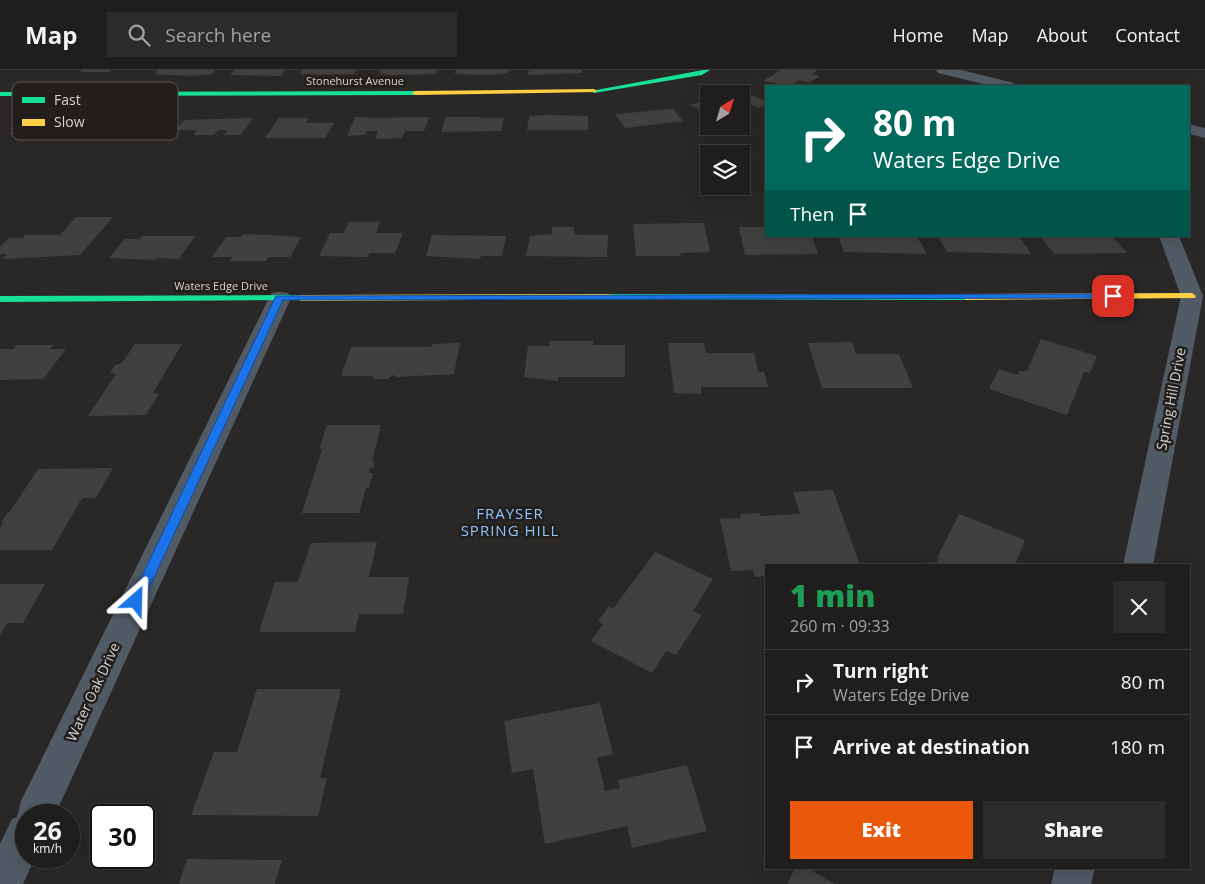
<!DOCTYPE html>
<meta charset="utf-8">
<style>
:root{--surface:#201e1c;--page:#2d2b29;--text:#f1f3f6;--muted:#a2a2a3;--line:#3d3c3b;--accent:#ea580c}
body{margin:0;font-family:"Open Sans",sans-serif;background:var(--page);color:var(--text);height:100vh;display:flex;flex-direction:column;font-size:19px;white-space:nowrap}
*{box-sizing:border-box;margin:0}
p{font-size:16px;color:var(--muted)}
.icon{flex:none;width:28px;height:28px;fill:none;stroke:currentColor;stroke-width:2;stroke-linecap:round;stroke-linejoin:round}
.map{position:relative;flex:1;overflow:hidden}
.panel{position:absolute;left:765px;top:494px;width:425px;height:305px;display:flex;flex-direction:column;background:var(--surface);border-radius:0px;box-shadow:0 5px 20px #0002,0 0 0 1px var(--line)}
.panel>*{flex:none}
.hud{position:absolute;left:765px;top:15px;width:425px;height:152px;border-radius:0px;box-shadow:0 5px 20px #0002,0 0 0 1px var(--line);background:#00695c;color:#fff;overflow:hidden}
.needle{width:32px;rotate:38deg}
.buttons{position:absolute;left:700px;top:15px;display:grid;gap:10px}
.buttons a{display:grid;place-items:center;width:50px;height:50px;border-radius:0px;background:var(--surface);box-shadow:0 5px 20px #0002,0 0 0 1px var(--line);font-size:25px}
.speed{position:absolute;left:15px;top:734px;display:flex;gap:10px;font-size:25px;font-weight:700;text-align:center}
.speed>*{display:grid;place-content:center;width:65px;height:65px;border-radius:50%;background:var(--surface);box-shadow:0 5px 20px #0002,0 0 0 1px var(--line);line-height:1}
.speed small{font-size:12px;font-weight:400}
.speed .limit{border:2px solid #111;border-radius:8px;background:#fff;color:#111}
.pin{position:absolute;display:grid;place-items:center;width:42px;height:42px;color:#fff;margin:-21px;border-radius:10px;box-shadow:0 2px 8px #0006}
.me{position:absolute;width:55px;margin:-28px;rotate:25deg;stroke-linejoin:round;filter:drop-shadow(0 0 4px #0008)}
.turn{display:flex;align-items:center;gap:18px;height:105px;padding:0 25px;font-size:22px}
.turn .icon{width:65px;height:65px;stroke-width:2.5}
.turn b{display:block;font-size:35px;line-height:42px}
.then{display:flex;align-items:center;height:48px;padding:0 25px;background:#0003;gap:10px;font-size:19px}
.round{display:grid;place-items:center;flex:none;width:52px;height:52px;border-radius:0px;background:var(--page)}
.overview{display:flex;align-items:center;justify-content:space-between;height:85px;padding:0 25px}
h1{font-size:30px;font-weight:800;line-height:38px;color:#1e9e55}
.button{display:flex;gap:10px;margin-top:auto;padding:10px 25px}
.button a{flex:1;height:58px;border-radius:0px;background:var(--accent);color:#fff;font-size:20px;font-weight:800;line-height:58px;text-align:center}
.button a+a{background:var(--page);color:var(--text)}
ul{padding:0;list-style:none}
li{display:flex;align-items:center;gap:15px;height:65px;padding:0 25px;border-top:1px solid var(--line)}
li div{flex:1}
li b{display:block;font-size:19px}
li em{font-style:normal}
header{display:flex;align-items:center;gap:30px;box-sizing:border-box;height:70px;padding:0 25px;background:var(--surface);border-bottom:1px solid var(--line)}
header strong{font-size:24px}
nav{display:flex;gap:28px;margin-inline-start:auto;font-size:18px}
.search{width:350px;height:45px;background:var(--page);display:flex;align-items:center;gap:12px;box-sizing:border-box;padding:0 18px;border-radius:0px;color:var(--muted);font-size:19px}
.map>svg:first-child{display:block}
.building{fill:#42403f}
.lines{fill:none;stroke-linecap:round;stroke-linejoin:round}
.street{fill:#515b66;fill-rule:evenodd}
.fast{fill:#16e098;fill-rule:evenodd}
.slow{fill:#ffcf43;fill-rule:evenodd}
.route{fill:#1a73e8;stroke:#114b97}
.labels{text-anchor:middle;stroke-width:5;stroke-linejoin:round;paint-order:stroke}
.far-street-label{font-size:11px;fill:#d7d4d2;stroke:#211e1b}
.street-label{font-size:14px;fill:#d7d4d2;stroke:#211e1b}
.neighbourhood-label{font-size:15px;letter-spacing:1px;fill:#8ec5fe;stroke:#211e1b}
.key{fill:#211e1b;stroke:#585552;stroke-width:1}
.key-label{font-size:14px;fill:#d7d4d2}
</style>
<header>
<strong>Map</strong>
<div class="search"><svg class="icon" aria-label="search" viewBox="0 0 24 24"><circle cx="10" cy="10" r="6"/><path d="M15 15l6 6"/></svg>Search here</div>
<nav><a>Home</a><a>Map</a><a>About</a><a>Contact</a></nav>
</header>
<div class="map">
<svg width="1205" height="814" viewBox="0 0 1205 814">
<rect width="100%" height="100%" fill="#2a2826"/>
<path class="building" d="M82,0h30l-3,2h-29z
M158,0h57l-3,4 -20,2 -38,-2z
M234,0h51l-4,6 -51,-1z
M303,0h53l-2,4 -36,1 -18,-1z
M381,0h56l-2,4 -44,1 -11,-1z
M456,0h53l-1,3 -19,2 -34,-1z
M529,0h53v3l-54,2z
M781,0h37l-6,4 8,2 -11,7 -9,-3 -10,6 -27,-5z
M737,19l29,12v4l-7,3 -12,-5 -6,3v-12h-21z
M709,29v8l-9,3 -10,-5z
M673,39l10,12 -58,7 -10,-14z
M550,45l38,1v14h-61l2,-14z
M355,47l21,1 53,-1 -5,14h-19l-3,7 -27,1 3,-8h-11l-2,4 -18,1z
M446,47h35v1h23l-3,13 -60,1z
M41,48l28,1 -1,1h13l-14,13 -58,1 16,-14z
M253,48l-12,17h-17l4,-5h-10l-4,5h-20l3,-5h-21l8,-10z
M279,48h30l-3,5h28l-9,15h-60z
M76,147h37l-33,38 -78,4 5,-5h-7v-7l9,-9h14l2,-3h35z
M349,152h31l-4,11h27l-8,20h-26l-1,4 -49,-1 11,-23h14z
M704,153l6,29 -30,1 1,3h-45l-3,-32z
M552,157h22v6l4,2h30l-1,22 -81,-1 4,-20 22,-2z
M739,157h27v9h46l6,18 -73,1z
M243,164l30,1 28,2 -11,20h-21l-3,4h-36l3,-4h-21l14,-20h15z
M432,165l74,1 -4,20h-21l-1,3 -54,-3z
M142,166h53l-16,23 -22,-1 -2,2 -46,-2 16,-19h15z
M838,166h79l10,18 -83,-2z
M938,166h81l12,18 -84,-2z
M1040,166h72l15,17 -73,1z
M1041,269l56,17 -7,17 -6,-1 -17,43 -78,-26 10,-20 19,6 1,-4h8z
M549,271h44v4h32v32h-67v4l-34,-4 4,-31h21z
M852,272l4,12h43l14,34h-91l-14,-45z
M460,273l-6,31 -57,3 -4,-2 -6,4h-12l-3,-3h-31l10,-29h80l1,-3z
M668,273h36l2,10h48l4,19h6l4,15h-67v7l-27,-1z
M135,274h47l-29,49 6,1 -13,21 -58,1 28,-42 -6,-2 5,-7 7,-2z
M16,275h38l-4,4h16l-23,30 -43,1v-31h13z
M327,355h54l-9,36h2l-1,7h-3l-1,5h4l-4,15h-3l-7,25h-57l20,-64h-3z
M113,398l-17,30h-14l-30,52h-52v-22l4,-6 -3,1 6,-10h2l29,-44z
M833,420l27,75h-94v11l-11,1 -2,-7 -22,1 -11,-52 21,-1 -1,-4 20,-1v3l40,-2 -7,-22z
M959,444l66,26 -10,25h-89l1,-3 9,1 3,-5h-2z
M377,472l-8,35h40l-6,37h-44l-4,18h-96l16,-50h23l13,-39z
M655,482l58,27 -20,32 9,4 -26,40 -10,-4 -14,22 -61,-32 12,-17 -5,-3 11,-15 4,3z
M0,514h45l-22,39h-16l-7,12z
M257,619h84l-21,89h7l-9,38 -127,-1 23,-63h23z
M600,633l13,51 -16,4 8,33 15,-3 -2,-8 69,-15 20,66 -75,17 -5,-22 -82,18 -12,-75 -21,4 -8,-52z
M187,789l95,1 -7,24h-96z
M795,798h13l27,16h-48z"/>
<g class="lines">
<path class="street" d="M936,0h25l53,13 2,3h-24l-54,-13z
M1189,54l16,4v10l-16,-4z
M1159,166h20l24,60 -50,269h-30l58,-269z
M280,222l8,1 3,5 -236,517h-29v43h9l-12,26h-23v-40l12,-25 5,-2 4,-16 248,-503 3,-5z
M1055,798h40l-4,16h-40z"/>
<path class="fast" d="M703,0h7l-8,5 -108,18 -3,-2z
M0,22l415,-1 3,2 -3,2 -415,1z
M609,224h357l4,3 -4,3 -360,-1v-4z
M301,225l4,3 -1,2 -304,2v-6z"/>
<path class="slow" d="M594,19l3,2 -1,1 -181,3 -3,-2 3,-2z
M1192,223l4,3 -1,2 -229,2 -4,-3 4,-3z
M609,224l3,1v4l-311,2 -4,-3 4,-3z"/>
</g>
<path class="route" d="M1113,224l3,1v3l-833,2 -140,301 -7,5 -6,-5 146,-305z"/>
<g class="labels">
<g class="far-street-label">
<text x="355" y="15">Stonehurst Avenue</text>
<text x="221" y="220">Waters Edge Drive</text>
</g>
<g class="street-label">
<text transform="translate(1171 329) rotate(-79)" y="5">Spring Hill Drive</text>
<text transform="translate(93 622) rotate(-65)" y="5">Water Oak Drive</text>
</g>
<g class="neighbourhood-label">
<text x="510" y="449">FRAYSER<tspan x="510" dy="17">SPRING HILL</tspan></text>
</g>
</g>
<rect x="12" y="12" width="166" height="58" rx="8" class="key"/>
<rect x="22" y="27" width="23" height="6" fill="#16e098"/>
<rect x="22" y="49" width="23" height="7" fill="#ffcf43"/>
<g class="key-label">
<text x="54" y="35">Fast</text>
<text x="54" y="57">Slow</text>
</g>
</svg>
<div class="buttons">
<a><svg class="needle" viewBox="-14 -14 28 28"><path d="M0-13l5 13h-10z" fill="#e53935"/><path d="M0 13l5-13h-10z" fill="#a2a2a3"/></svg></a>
<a><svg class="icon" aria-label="layers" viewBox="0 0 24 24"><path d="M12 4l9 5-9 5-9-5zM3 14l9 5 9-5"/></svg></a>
</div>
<div class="speed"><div>26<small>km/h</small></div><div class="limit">30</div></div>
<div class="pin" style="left:1113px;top:226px;background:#d93025"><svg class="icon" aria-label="arrive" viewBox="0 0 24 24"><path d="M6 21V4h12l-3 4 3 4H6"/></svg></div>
<svg class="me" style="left:136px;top:531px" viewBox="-20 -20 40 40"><path d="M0-17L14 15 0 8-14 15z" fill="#1a73e8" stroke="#fff" stroke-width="4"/></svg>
<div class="hud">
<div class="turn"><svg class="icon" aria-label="right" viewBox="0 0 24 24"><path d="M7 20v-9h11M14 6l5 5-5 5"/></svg><div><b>80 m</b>Waters Edge Drive</div></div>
<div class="then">Then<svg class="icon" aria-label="arrive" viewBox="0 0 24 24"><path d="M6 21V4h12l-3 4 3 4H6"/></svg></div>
</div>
<section class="panel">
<div class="overview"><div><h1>1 min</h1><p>260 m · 09:33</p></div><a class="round"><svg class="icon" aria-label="close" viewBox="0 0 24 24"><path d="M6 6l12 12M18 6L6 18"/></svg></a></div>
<ul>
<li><svg class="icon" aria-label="right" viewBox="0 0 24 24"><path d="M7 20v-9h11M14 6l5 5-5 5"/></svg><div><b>Turn right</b><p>Waters Edge Drive</p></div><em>80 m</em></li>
<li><svg class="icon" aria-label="arrive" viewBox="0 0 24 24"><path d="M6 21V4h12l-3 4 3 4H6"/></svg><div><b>Arrive at destination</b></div><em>180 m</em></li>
</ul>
<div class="button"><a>Exit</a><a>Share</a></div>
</section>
</div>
